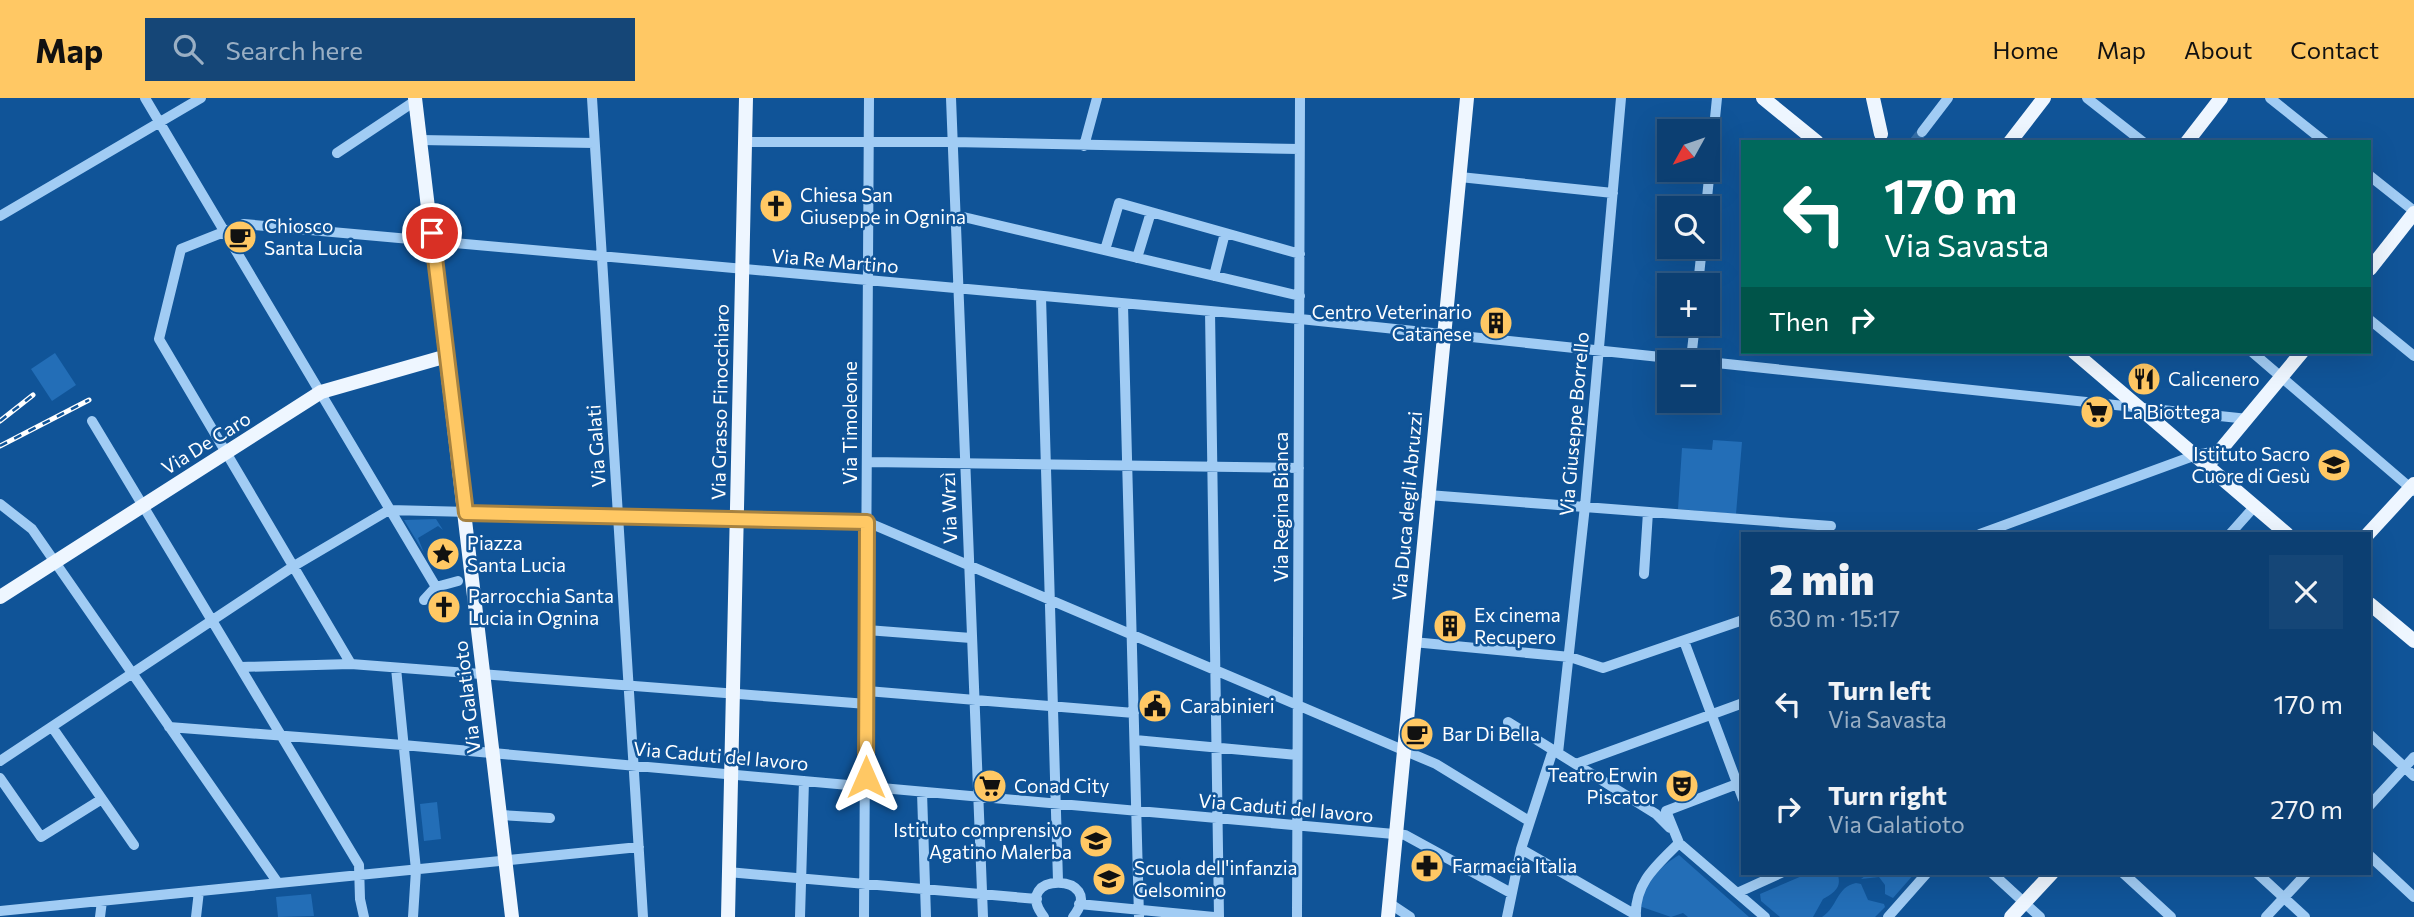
<!DOCTYPE html>
<meta charset="utf-8">
<style>
:root{--surface:#0c3f72;--page:#154677;--text:#f1f3f6;--muted:#9aafc4;--line:#2c5884;--accent:#ffc864}
body{margin:0;font-family:Commissioner,sans-serif;background:var(--page);color:var(--text);height:100vh;display:flex;flex-direction:column;font-size:26px;white-space:nowrap}
*{box-sizing:border-box;margin:0}
p{font-size:23px;color:var(--muted)}
.icon{flex:none;width:38px;height:38px;fill:none;stroke:currentColor;stroke-width:2;stroke-linecap:round;stroke-linejoin:round}
.map{position:relative;flex:1;overflow:hidden}
.drawer{position:absolute;left:1741px;top:434px;width:630px;height:343px;display:flex;flex-direction:column;background:var(--surface);border-radius:0px;box-shadow:0 7px 28px #0002,0 0 0 2px var(--line)}
.drawer>*{flex:none}
.guide{position:absolute;left:1741px;top:42px;width:630px;height:214px;border-radius:0px;box-shadow:0 7px 28px #0002,0 0 0 2px var(--line);background:#00695c;color:#fff;overflow:hidden}
.needle{width:46px;rotate:230deg}
.fabs{position:absolute;left:1657px;top:21px;display:grid;gap:14px}
.fabs a{display:grid;place-items:center;width:63px;height:63px;border-radius:0px;background:var(--surface);box-shadow:0 7px 28px #0002,0 0 0 2px var(--line);font-size:35px}
.pin{position:absolute;display:grid;place-items:center;width:60px;height:60px;color:#fff;margin:-30px;border:4px solid #fff;border-radius:50%;box-shadow:0 2px 7px #0007}
.me{position:absolute;width:77px;margin:-38px;rotate:0deg;stroke-linejoin:round;filter:drop-shadow(0 0 5px #0008)}
.turn{display:flex;align-items:center;gap:24px;height:147px;padding:0 28px;font-size:32px}
.turn .icon{width:91px;height:91px;stroke-width:2.5}
.turn b{display:block;font-size:49px;line-height:60px}
.then{display:flex;align-items:center;height:66px;padding:0 28px;background:#0003;gap:14px;font-size:26px}
.round{display:grid;place-items:center;flex:none;width:74px;height:74px;border-radius:0px;background:var(--page)}
.headline{display:flex;align-items:center;justify-content:space-between;height:119px;padding:0 28px}
h1{font-size:42px;font-weight:800;line-height:52px}
ul{padding:0;list-style:none}
li{display:flex;align-items:center;gap:21px;height:105px;padding:0 28px}
li div{flex:1}
li b{display:block;font-size:26px}
li em{font-style:normal}
header{display:flex;align-items:center;gap:42px;box-sizing:border-box;height:98px;padding:0 35px;background:var(--accent);color:#111}
header strong{font-size:33px}
nav{display:flex;gap:38px;margin-inline-start:auto;font-size:24px}
.search{width:490px;height:63px;background:var(--page);display:flex;align-items:center;gap:18px;box-sizing:border-box;padding:0 24px;border-radius:0px;color:var(--muted);font-size:26px}
.map>svg:first-child{display:block}
.green{fill:#236eb7}
.lines{fill:none;stroke-linecap:round;stroke-linejoin:round}
.minor-tunnel{stroke:#346ea7;stroke-width:10;stroke-dasharray:10 5;stroke-linecap:butt}
.minor{stroke:#a1ccf4;stroke-width:10}
.major{stroke:#eef6ff;stroke-width:14}
.rail-casing{stroke:#fff;stroke-width:5}
.rail{stroke:#105498;stroke-width:2.5;stroke-dasharray:8;stroke-linecap:butt}
.route-casing{stroke:#a68241;stroke-width:18}
.route{stroke:#ffc864;stroke-width:12}
.labels{text-anchor:middle;stroke-width:5;stroke-linejoin:round;paint-order:stroke}
.poi-label{font-size:19px;fill:#fff;stroke:#105498;text-anchor:start}
.street-label{font-size:19px;fill:#fff;stroke:#105498}
</style>
<header>
<strong>Map</strong>
<div class="search"><svg class="icon" aria-label="search" viewBox="0 0 24 24"><circle cx="10" cy="10" r="6"/><path d="M15 15l6 6"/></svg>Search here</div>
<nav><a>Home</a><a>Map</a><a>About</a><a>Contact</a></nav>
</header>
<div class="map">
<svg width="2414" height="819" viewBox="0 0 2414 819">
<rect width="100%" height="100%" fill="#105498"/>
<path class="green" d="M55,255l21,32 -24,16 -21,-32z
M1713,342l29,2 -6,72 -58,-5 4,-61 30,2z
M436,421l7,11 -5,-4 -20,12 6,15 -20,-33z
M437,704l4,37 -17,2 -4,-37z
M1679,757l70,62h-61l-5,-4 -12,4 -32,-11c2,-21 23,-41 40,-51z
M1809,775h28c6,14 -3,20 -14,26l-10,18h-33l-19,-16 -1,-7z
M1869,775h46l-22,25 -8,-4v-9l-6,-8 -18,2z
M1856,785l5,1 7,16 16,4 1,3 -10,10h-53c16,-10 14,-30 34,-34z
M311,796l3,22 -36,1 -2,-20z"/>
<g class="lines">
<path class="minor-tunnel" d="M1914,44l8,-10"/>
<path class="minor" d="M145,0l291,489 -12,13
M592,0l51,819
M951,0l32,819
M2087,0l56,44
M2270,0l55,44
M1922,34l26,-34
M420,42l174,3
M745,44h207l347,7
M1084,48l13,-48
M337,55l78,-52
M2370,78l44,35
M1460,79l153,16
M1706,110l11,-110
M955,117l345,81
M0,118l201,-118
M1105,152l14,-47 181,51
M1137,160l14,-46
M1214,178l11,-43
M1698,187l4,-38
M1041,199l17,584
M1123,207l16,612
M1210,213l9,606
M2370,222l44,36
M2252,254l162,139
M1691,261l4,-35
M92,323l267,444 1,34 4,18
M868,364l431,6
M1428,397l403,31
M0,406l32,25 246,354
M389,412l478,12 569,242 93,57
M1980,436l216,-79 26,-5
M2230,436l25,-28
M1644,476l4,-62
M436,489l22,-6
M867,532l104,8
M1684,543l59,158
M1413,544l157,15 33,11 140,-48
M351,566l-192,-325 22,-90 63,-25 1056,95 948,100
M241,569l110,-3 516,40
M396,570l20,202 -3,47
M867,593l267,22
M1508,624l148,92 14,14
M52,629l82,118
M169,629l234,18 1002,90 106,58
M2370,637l44,41
M1135,642l162,15
M1558,655l27,-247 36,-408
M0,663l294,-195 95,-56
M1576,666l167,-61
M0,680l41,59 61,-38
M1737,686l-71,27 13,32 86,74
M922,694l4,125
M2370,707l44,-48
M500,717l50,3
M1521,751l115,66
M2370,758l44,41
M728,774l309,27
M1992,775l48,44
M2123,775l48,44
M2257,775l48,44
M1737,795l44,-20
M1389,805l21,14
M1079,806l135,13
M0,813l639,-64
M100,819l2,-16
M196,819l3,-26
M800,819l4,-136
M864,819l5,-819
M1044,819c-36,-46 65,-45 29,0
M1297,819l3,-819
M1507,819l14,-68 32,-99
M1636,819c-2,-34 21,-52 43,-74
M1888,819l39,-44
M2266,819l41,-44"/>
<path class="major" d="M415,0l97,819
M1763,0l54,44
M1873,0l8,36
M2010,44l34,-44
M2187,44l34,-44
M2370,171l44,-56
M2074,254l213,182
M2208,367l94,-113
M2368,436l46,-50
M0,499l321,-205 126,-36
M2370,506l44,37
M728,819l18,-819
M1388,819l79,-819
M2011,819l41,-44"/>
<defs>
<path id="rail" d="M0,323l33,-26
M0,348l89,-46"/>
</defs>
<use href="#rail" class="rail-casing"/>
<use href="#rail" class="rail"/>
</g>
<g class="lines">
<defs>
<path id="route" d="M432,135l34,280 401,9 -1,255"/>
</defs>
<use href="#route" class="route-casing"/>
<use href="#route" class="route"/>
</g>
<defs>
<symbol id="church-disc" viewBox="-11 -11 22 22"><circle r="9.5" fill="#ffc864" stroke="#105498"/><path d="M-1.2-6h2.4v3.5h3.3v2.4h-3.3V6h-2.4V-.1h-3.3v-2.4h3.3Z" fill="#111"/></symbol>
<symbol id="cafe-disc" viewBox="-11 -11 22 22"><circle r="9.5" fill="#ffc864" stroke="#105498"/><path d="M-5.5-4.5H6V0H3Q3 3.5 0 3.5H-2.5Q-5.5 3.5-5.5 0ZM3-3.2v2h1.7v-2ZM-6 4.5H4V6H-6Z" fill="#111"/></symbol>
<symbol id="building-disc" viewBox="-11 -11 22 22"><circle r="9.5" fill="#ffc864" stroke="#105498"/><path d="M-4-6H4V6H1V3H-1V6H-4ZM-2.5-4.3h1.7v1.8h-1.7ZM.8-4.3h1.7v1.8H.8ZM-2.5-1h1.7V.8h-1.7ZM.8-1h1.7V.8H.8Z" fill="#111"/></symbol>
<symbol id="restaurant-disc" viewBox="-11 -11 22 22"><circle r="9.5" fill="#ffc864" stroke="#105498"/><path d="M-5-6h1v4h1v-4h1v4h1v-4h1v5L-1.5 .5V6h-2V.5L-5-1ZM5-6V6H3V1.5H1.5Q1.5-4 5-6Z" fill="#111"/></symbol>
<symbol id="supermarket-disc" viewBox="-11 -11 22 22"><circle r="9.5" fill="#ffc864" stroke="#105498"/><path d="M-6-5.5h2.5l.6 2H6L4.5 2H-2.5L-4.4-4H-6ZM-1.5 3.2a1.3 1.3 0 1 0 .1 0ZM3 3.2a1.3 1.3 0 1 0 .1 0Z" fill="#111"/></symbol>
<symbol id="school-disc" viewBox="-11 -11 22 22"><circle r="9.5" fill="#ffc864" stroke="#105498"/><path d="M0-5L7-2L0 1L-7-2ZM-4 1L0 2.5L4 1V4Q0 6-4 4Z" fill="#111"/></symbol>
<symbol id="sight-disc" viewBox="-11 -11 22 22"><circle r="9.5" fill="#ffc864" stroke="#105498"/><path d="M0-6L1.8-2.2L6-1.7L2.9 1.2L3.7 5.4L0 3.3L-3.7 5.4L-2.9 1.2L-6-1.7L-1.8-2.2Z" fill="#111"/></symbol>
<symbol id="civic-disc" viewBox="-11 -11 22 22"><circle r="9.5" fill="#ffc864" stroke="#105498"/><path d="M-.6-6.5H3V-4.5H.6V-3L4-1V1h2V6H-6V1h2V-1L-.6-3ZM-1.2 2.5V6h2.4V2.5Z" fill="#111"/></symbol>
<symbol id="theatre-disc" viewBox="-11 -11 22 22"><circle r="9.5" fill="#ffc864" stroke="#105498"/><path d="M-5-5.5Q0-4 5-5.5V0Q5 5 0 6Q-5 5-5 0ZM-3.3-2.5H-1v1.5H-3.3ZM1-2.5H3.3v1.5H1ZM-2.8 1Q0 5.5 2.8 1Z" fill="#111"/></symbol>
<symbol id="pharmacy-disc" viewBox="-11 -11 22 22"><circle r="9.5" fill="#ffc864" stroke="#105498"/><path d="M-2-6h4v4h4v4h-4v4h-4v-4h-4v-4h4Z" fill="#111"/></symbol>
</defs>
<g fill-rule="evenodd">
<use href="#church-disc" x="757" y="89" width="38" height="38"/>
<use href="#cafe-disc" x="221" y="120" width="38" height="38"/>
<use href="#building-disc" x="1477" y="206" width="38" height="38"/>
<use href="#restaurant-disc" x="2125" y="262" width="38" height="38"/>
<use href="#supermarket-disc" x="2078" y="295" width="38" height="38"/>
<use href="#school-disc" x="2315" y="348" width="38" height="38"/>
<use href="#sight-disc" x="424" y="437" width="38" height="38"/>
<use href="#church-disc" x="425" y="490" width="38" height="38"/>
<use href="#building-disc" x="1431" y="509" width="38" height="38"/>
<use href="#civic-disc" x="1136" y="589" width="38" height="38"/>
<use href="#cafe-disc" x="1398" y="617" width="38" height="38"/>
<use href="#supermarket-disc" x="971" y="669" width="38" height="38"/>
<use href="#theatre-disc" x="1663" y="669" width="38" height="38"/>
<use href="#school-disc" x="1077" y="724" width="38" height="38"/>
<use href="#pharmacy-disc" x="1408" y="749" width="38" height="38"/>
<use href="#school-disc" x="1090" y="762" width="38" height="38"/>
</g>
<g class="labels">
<g class="poi-label">
<text x="800" y="104">Chiesa San<tspan x="800" dy="22">Giuseppe in Ognina</tspan></text>
<text x="264" y="135">Chiosco<tspan x="264" dy="22">Santa Lucia</tspan></text>
<text x="1472" y="221" text-anchor="end">Centro Veterinario<tspan x="1472" dy="22">Catanese</tspan></text>
<text x="2168" y="288">Calicenero</text>
<text x="2122" y="321">La Biottega</text>
<text x="2310" y="363" text-anchor="end">Istituto Sacro<tspan x="2310" dy="22">Cuore di Gesù</tspan></text>
<text x="467" y="452">Piazza<tspan x="467" dy="22">Santa Lucia</tspan></text>
<text x="468" y="505">Parrocchia Santa<tspan x="468" dy="22">Lucia in Ognina</tspan></text>
<text x="1474" y="524">Ex cinema<tspan x="1474" dy="22">Recupero</tspan></text>
<text x="1180" y="615">Carabinieri</text>
<text x="1442" y="643">Bar Di Bella</text>
<text x="1658" y="684" text-anchor="end">Teatro Erwin<tspan x="1658" dy="22">Piscator</tspan></text>
<text x="1014" y="695">Conad City</text>
<text x="1072" y="739" text-anchor="end">Istituto comprensivo<tspan x="1072" dy="22">Agatino Malerba</tspan></text>
<text x="1452" y="775">Farmacia Italia</text>
<text x="1134" y="777">Scuola dell'infanzia<tspan x="1134" dy="22">Gelsomino</tspan></text>
</g>
<g class="street-label">
<text transform="translate(835 163) rotate(5)" y="7">Via Re Martino</text>
<text transform="translate(720 304) rotate(-89)" y="7">Via Grasso Finocchiaro</text>
<text transform="translate(850 325) rotate(-90)" y="7">Via Timoleone</text>
<text transform="translate(1574 326) rotate(-85)" y="7">Via Giuseppe Borrello</text>
<text transform="translate(206 345) rotate(-32)" y="7">Via De Caro</text>
<text transform="translate(596 348) rotate(-94)" y="7">Via Galati</text>
<text transform="translate(1407 408) rotate(-85)" y="7">Via Duca degli Abruzzi</text>
<text transform="translate(1281 409) rotate(-90)" y="7">Via Regina Bianca</text>
<text transform="translate(949 410) rotate(-92)" y="7">Via Wrzì</text>
<text transform="translate(467 599) rotate(-97)" y="7">Via Galatioto</text>
<text transform="translate(721 658) rotate(5)" y="7">Via Caduti del lavoro</text>
<text transform="translate(1286 710) rotate(5)" y="7">Via Caduti del lavoro</text>
</g>
</g>
</svg>
<div class="fabs">
<a><svg class="needle" viewBox="-14 -14 28 28"><path d="M0-13l5 13h-10z" fill="#e53935"/><path d="M0 13l5-13h-10z" fill="#9aafc4"/></svg></a>
<a><svg class="icon" aria-label="search" viewBox="0 0 24 24"><circle cx="10" cy="10" r="6"/><path d="M15 15l6 6"/></svg></a>
<a>+</a>
<a>−</a>
</div>
<div class="pin" style="left:432px;top:135px;background:#d93025"><svg class="icon" aria-label="arrive" viewBox="0 0 24 24"><path d="M6 21V4h12l-3 4 3 4H6"/></svg></div>
<svg class="me" style="left:866px;top:679px" viewBox="-20 -20 40 40"><path d="M0-17L14 15 0 8-14 15z" fill="#ffc864" stroke="#fff" stroke-width="4"/></svg>
<div class="guide">
<div class="turn"><svg class="icon" aria-label="left" viewBox="0 0 24 24"><path d="M17 20v-9H6M10 6l-5 5 5 5"/></svg><div><b>170 m</b>Via Savasta</div></div>
<div class="then">Then<svg class="icon" aria-label="right" viewBox="0 0 24 24"><path d="M7 20v-9h11M14 6l5 5-5 5"/></svg></div>
</div>
<section class="drawer">
<div class="headline"><div><h1>2 min</h1><p>630 m · 15:17</p></div><a class="round"><svg class="icon" aria-label="close" viewBox="0 0 24 24"><path d="M6 6l12 12M18 6L6 18"/></svg></a></div>
<ul>
<li><svg class="icon" aria-label="left" viewBox="0 0 24 24"><path d="M17 20v-9H6M10 6l-5 5 5 5"/></svg><div><b>Turn left</b><p>Via Savasta</p></div><em>170 m</em></li>
<li><svg class="icon" aria-label="right" viewBox="0 0 24 24"><path d="M7 20v-9h11M14 6l5 5-5 5"/></svg><div><b>Turn right</b><p>Via Galatioto</p></div><em>270 m</em></li>
</ul>
</section>
</div>
